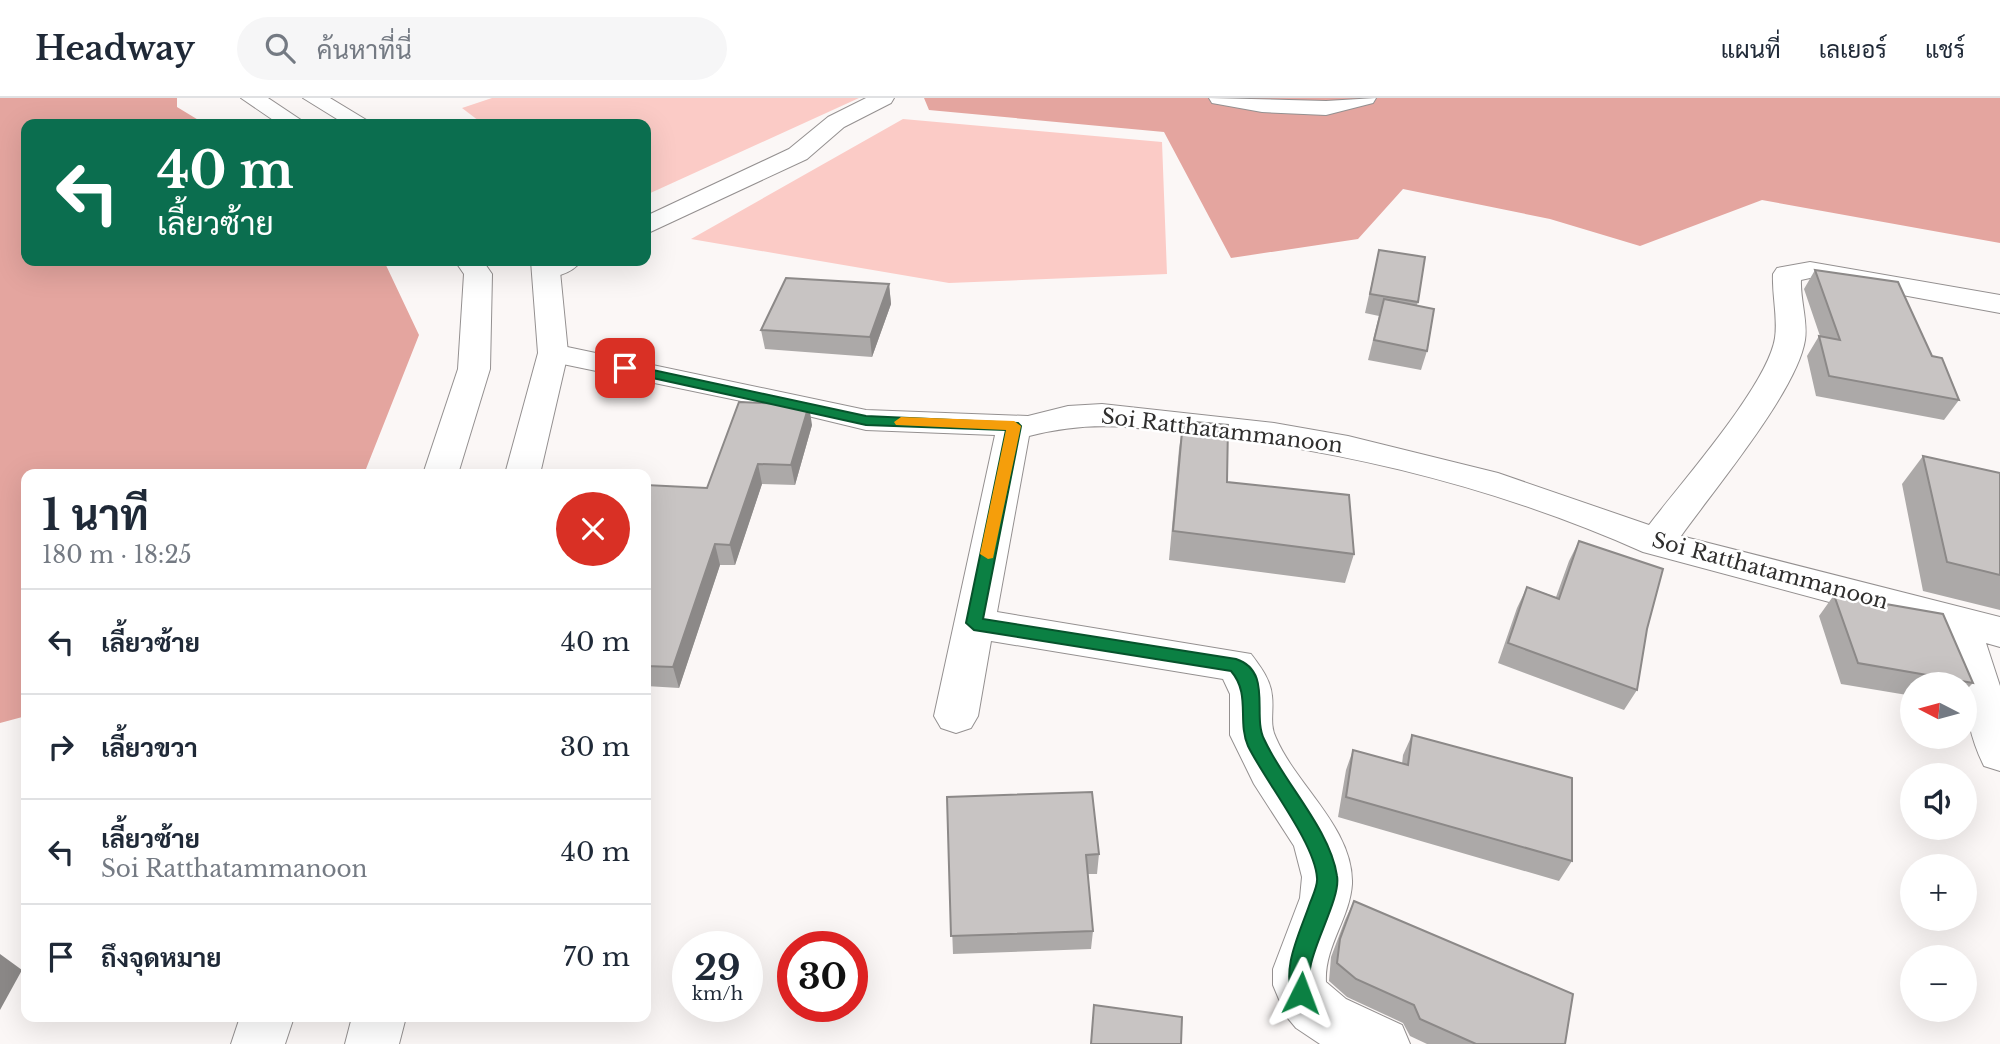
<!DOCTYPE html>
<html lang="th">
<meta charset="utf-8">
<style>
:root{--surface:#fff;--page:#f6f6f7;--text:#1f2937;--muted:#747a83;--line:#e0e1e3}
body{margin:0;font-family:"Libre Baskerville",Sarabun,serif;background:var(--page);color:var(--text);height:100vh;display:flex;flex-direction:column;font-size:26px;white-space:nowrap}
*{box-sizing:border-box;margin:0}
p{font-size:23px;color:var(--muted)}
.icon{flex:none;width:38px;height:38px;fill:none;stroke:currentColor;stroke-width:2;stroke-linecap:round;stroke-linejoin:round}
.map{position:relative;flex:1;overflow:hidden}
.sheet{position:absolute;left:21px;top:371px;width:630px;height:553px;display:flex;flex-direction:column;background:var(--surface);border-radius:14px;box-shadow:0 7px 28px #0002}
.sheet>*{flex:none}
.hud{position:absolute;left:21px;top:21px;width:630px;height:147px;border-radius:14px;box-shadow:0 7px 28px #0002;background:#0b6e4f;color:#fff;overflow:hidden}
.needle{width:46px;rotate:276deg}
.buttons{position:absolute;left:1900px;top:574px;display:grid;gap:14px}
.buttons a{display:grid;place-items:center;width:77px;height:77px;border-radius:50%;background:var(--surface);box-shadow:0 7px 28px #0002;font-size:35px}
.speed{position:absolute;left:672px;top:833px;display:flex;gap:14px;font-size:35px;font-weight:700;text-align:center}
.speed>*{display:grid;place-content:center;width:91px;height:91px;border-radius:50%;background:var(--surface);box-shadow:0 7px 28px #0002;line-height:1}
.speed small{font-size:18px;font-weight:400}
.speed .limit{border:10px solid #d22;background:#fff;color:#111}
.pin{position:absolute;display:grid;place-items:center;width:60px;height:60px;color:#fff;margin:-30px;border-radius:14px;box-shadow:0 4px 10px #0006}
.me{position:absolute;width:77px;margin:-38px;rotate:3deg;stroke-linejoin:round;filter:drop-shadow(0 0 5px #0008)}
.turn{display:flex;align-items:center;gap:24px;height:147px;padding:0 21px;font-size:32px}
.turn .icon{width:91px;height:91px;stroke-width:2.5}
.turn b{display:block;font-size:49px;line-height:60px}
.round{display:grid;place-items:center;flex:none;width:74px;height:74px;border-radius:37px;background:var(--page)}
.summary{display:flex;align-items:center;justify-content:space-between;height:119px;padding:0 21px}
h1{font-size:42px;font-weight:700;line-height:52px}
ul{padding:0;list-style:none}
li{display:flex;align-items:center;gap:21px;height:105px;padding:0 21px;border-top:2px solid var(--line)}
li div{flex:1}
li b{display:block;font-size:26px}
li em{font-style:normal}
header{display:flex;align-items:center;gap:42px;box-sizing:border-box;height:98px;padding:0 35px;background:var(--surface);border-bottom:2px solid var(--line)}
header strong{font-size:33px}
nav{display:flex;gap:38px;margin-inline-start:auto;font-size:24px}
.search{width:490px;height:63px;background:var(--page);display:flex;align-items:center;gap:18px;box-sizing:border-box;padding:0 24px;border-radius:38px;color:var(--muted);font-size:26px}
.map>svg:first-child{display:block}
.green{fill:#fbcbc6}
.forest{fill:#e4a59f}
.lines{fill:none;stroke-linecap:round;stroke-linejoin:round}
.minor-casing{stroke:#949090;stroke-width:2}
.secondary-casing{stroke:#949090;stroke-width:2}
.minor{fill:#fff;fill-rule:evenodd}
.secondary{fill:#fff;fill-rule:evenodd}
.wall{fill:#aca9a8}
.shaded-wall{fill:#8c8988}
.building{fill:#c8c4c3;stroke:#8c8988;stroke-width:2}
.route{fill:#0b8043;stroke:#07532c;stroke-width:2}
.slow{fill:#f59e0b}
.labels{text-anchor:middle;stroke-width:5;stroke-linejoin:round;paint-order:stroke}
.street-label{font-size:21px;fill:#302f2e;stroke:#fff}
</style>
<header>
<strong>Headway</strong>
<div class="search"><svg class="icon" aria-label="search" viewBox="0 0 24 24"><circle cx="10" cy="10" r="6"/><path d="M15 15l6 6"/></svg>ค้นหาที่นี่</div>
<nav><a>แผนที่</a><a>เลเยอร์</a><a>แชร์</a></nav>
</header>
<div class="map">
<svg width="2000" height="946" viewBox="0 0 2000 946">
<rect width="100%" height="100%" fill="#fbf7f6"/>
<path class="green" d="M492,0h367l-213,97v-71h-163l-21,-16z
M903,21l259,23 5,132 -218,9 -258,-44z"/>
<path class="forest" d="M0,0h177v9l28,17h-179v137h358l35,74 -55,139h-338v242l-26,7z
M924,0h1076v145l-238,-43 -122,46 -90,-27 -147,-30 -45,50 -127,19 -67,-126 -235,-22z"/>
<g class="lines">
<defs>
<path id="minor" d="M866,0h28l-3,5 -47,24 -37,32 -161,75v-18l143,-67 39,-32z
M1209,0l117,3 50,-3 -3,5 -47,12 -64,-3 -50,-9z
M544,163h37c-9,13 -30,19 -45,15l-4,-6z
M1810,164l190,33v18l-190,-35 -9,2c-1,19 7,41 4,60 -8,51 -92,151 -124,196l319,81v30l-14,-4 14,43v85l-16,-5c-13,-26 -19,-53 -19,-82h-8l-16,-52 -298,-80c-139,-62 -290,-100 -441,-117 -66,-7 -107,-16 -173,1l-32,176 254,42c9,12 20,26 21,42 2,15 -3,28 4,42 20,47 78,91 76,146 -2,34 -28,63 -26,98l20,17 56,26 8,19h-90l-24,-16 -10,-12 -13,-31v-16l27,-71 2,-21 -8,-31 -40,-62 -24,-49v-41l-7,-15 -232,-38 -13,75 -7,12 -15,5 -15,-5 -7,-12 61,-281 -129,-5 -91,-22 -222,-46 -11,-2 -4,-7 4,-7 11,-2 313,66 162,6 40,-10 34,-2 172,19 74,13 150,37 151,52c31,-41 119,-140 126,-187 3,-20 -3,-43 -2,-64l4,-6z"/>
<path id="secondary" d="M241,0h27l39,26h-28z
M303,0h27l43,26h-28z
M455,163h28l9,13 -2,95 -32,105h-35l35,-105 6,-95z
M531,163h28l9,92 -28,121h-35l33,-121z
M240,919h54l-9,27h-54z
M352,919h54l-7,27h-54z"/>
</defs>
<use href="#minor" class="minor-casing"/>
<use href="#secondary" class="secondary-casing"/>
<use href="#minor" class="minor"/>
<use href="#secondary" class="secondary"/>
</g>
<path class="wall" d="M1379,152l39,52 -1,3 10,46 -6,19 -53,-10 11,-44 -14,-3z
M1815,172l117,86 27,44 -15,20 -128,-24 -9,-40 12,-20h1l-16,-47z
M889,186l2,20 -19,53 -107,-8 -4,-19z
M1183,323l44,61 127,72 -9,29 -176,-23 10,-111z
M812,327l-17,60 -33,-1 -27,81h-15l-41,123 -33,-2v-201l61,3z
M1923,358l77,17v137l-77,-19 -21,-107z
M1579,443l68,88 -10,61 -13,20 -126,-47 19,-55 10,-21 29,10 13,-36z
M1834,497l139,88 -8,8v-7h-52v12l-72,-12 -22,-68z
M1412,637l160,126 -13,20 -221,-64 8,-47 7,-20 49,14 1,-9z
M947,699l152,57 -2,20h-9l5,57 -2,18 -138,5z
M1354,803l211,143h-138l-17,-8 -7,-13 -56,-26 -18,-16 2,-24 14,-37z"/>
<path class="shaded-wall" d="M889,186l2,20 -19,53 -2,-20z
M809,307l3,20 -17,60 -4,-20z
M758,366l4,20 -27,81 -5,-20z
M715,446l5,21 -41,123 -6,-21z
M0,856l22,16 -22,40z"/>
<path class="building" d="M1379,152l46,7 -7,45 -48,-8z
M1815,172l83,12 34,74 10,2 17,42 -130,-24 -10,-40 21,4z
M786,180l103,6 -19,53 -109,-7z
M1384,201l50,10 -7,42 -53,-11z
M739,304l70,3 -18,60 -33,-1 -28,81 -15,-1 -42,123 -27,-1v-181l61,3z
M1183,323l45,4 -1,57 122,13 5,59 -181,-23z
M1923,358l77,17v102l-53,-13z
M1579,443l84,28 -16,60 -10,61 -129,-47 19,-56 32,12z
M1834,497l109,19 30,69 -115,-20z
M1412,637l160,43v83l-226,-64 7,-47 55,15z
M1092,694l7,62 -13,1 7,76 -142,5 -4,-139z
M1354,803l219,93 -8,50h-89l-56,-25 -6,-14 -58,-26 -19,-16 3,-24z
M1094,907l88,12 -1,27h-90z"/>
<path class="route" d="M625,266l241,52 152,7 3,3 -38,193 253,40c37,12 16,56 28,80 20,44 66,90 73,137 4,21 -24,68 -27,93 -1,11 4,20 -1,31l-8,3 -7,-3c-14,-31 6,-67 16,-97 3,-8 8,-18 7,-25 -2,-35 -52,-97 -69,-132 -11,-25 3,-52 -17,-75l-257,-41 -8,-7 40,-193 -140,-5 -245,-54 -2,-3z"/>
<path class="slow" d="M901,319l113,4 7,5 -28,132 -5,1 -8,-5 26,-124 -110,-5 -2,-3z"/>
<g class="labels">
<g class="street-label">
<text transform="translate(1222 333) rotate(7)" y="7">Soi Ratthatammanoon</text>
<text transform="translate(1770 473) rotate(15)" y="7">Soi Ratthatammanoon</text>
</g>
</g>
</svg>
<div class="buttons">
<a><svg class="needle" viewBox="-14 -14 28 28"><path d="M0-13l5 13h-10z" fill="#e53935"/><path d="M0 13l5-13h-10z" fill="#747a83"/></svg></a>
<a><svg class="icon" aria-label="sound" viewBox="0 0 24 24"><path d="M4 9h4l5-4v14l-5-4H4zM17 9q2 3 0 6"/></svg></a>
<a>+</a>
<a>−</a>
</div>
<div class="speed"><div>29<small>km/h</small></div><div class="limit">30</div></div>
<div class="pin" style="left:625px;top:270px;background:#d93025"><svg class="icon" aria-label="arrive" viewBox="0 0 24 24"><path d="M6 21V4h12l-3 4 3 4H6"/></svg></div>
<svg class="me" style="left:1301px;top:895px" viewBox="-20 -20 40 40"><path d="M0-17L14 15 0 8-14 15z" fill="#0b8043" stroke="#fff" stroke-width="4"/></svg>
<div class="hud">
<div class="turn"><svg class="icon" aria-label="left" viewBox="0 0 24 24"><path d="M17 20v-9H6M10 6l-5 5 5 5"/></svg><div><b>40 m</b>เลี้ยวซ้าย</div></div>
</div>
<section class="sheet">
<div class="summary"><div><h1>1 นาที</h1><p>180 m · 18:25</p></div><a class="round" style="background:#d93025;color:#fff"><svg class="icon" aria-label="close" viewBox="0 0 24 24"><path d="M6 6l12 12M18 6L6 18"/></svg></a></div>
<ul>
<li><svg class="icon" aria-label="left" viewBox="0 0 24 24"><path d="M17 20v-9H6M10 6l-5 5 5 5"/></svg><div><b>เลี้ยวซ้าย</b></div><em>40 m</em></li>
<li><svg class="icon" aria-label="right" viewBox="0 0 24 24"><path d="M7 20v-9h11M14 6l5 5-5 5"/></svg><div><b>เลี้ยวขวา</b></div><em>30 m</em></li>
<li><svg class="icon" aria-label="left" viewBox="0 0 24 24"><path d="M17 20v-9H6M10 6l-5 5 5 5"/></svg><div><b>เลี้ยวซ้าย</b><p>Soi Ratthatammanoon</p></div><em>40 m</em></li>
<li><svg class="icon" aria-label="arrive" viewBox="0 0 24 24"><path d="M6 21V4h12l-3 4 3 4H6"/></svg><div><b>ถึงจุดหมาย</b></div><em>70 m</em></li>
</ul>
</section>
</div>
